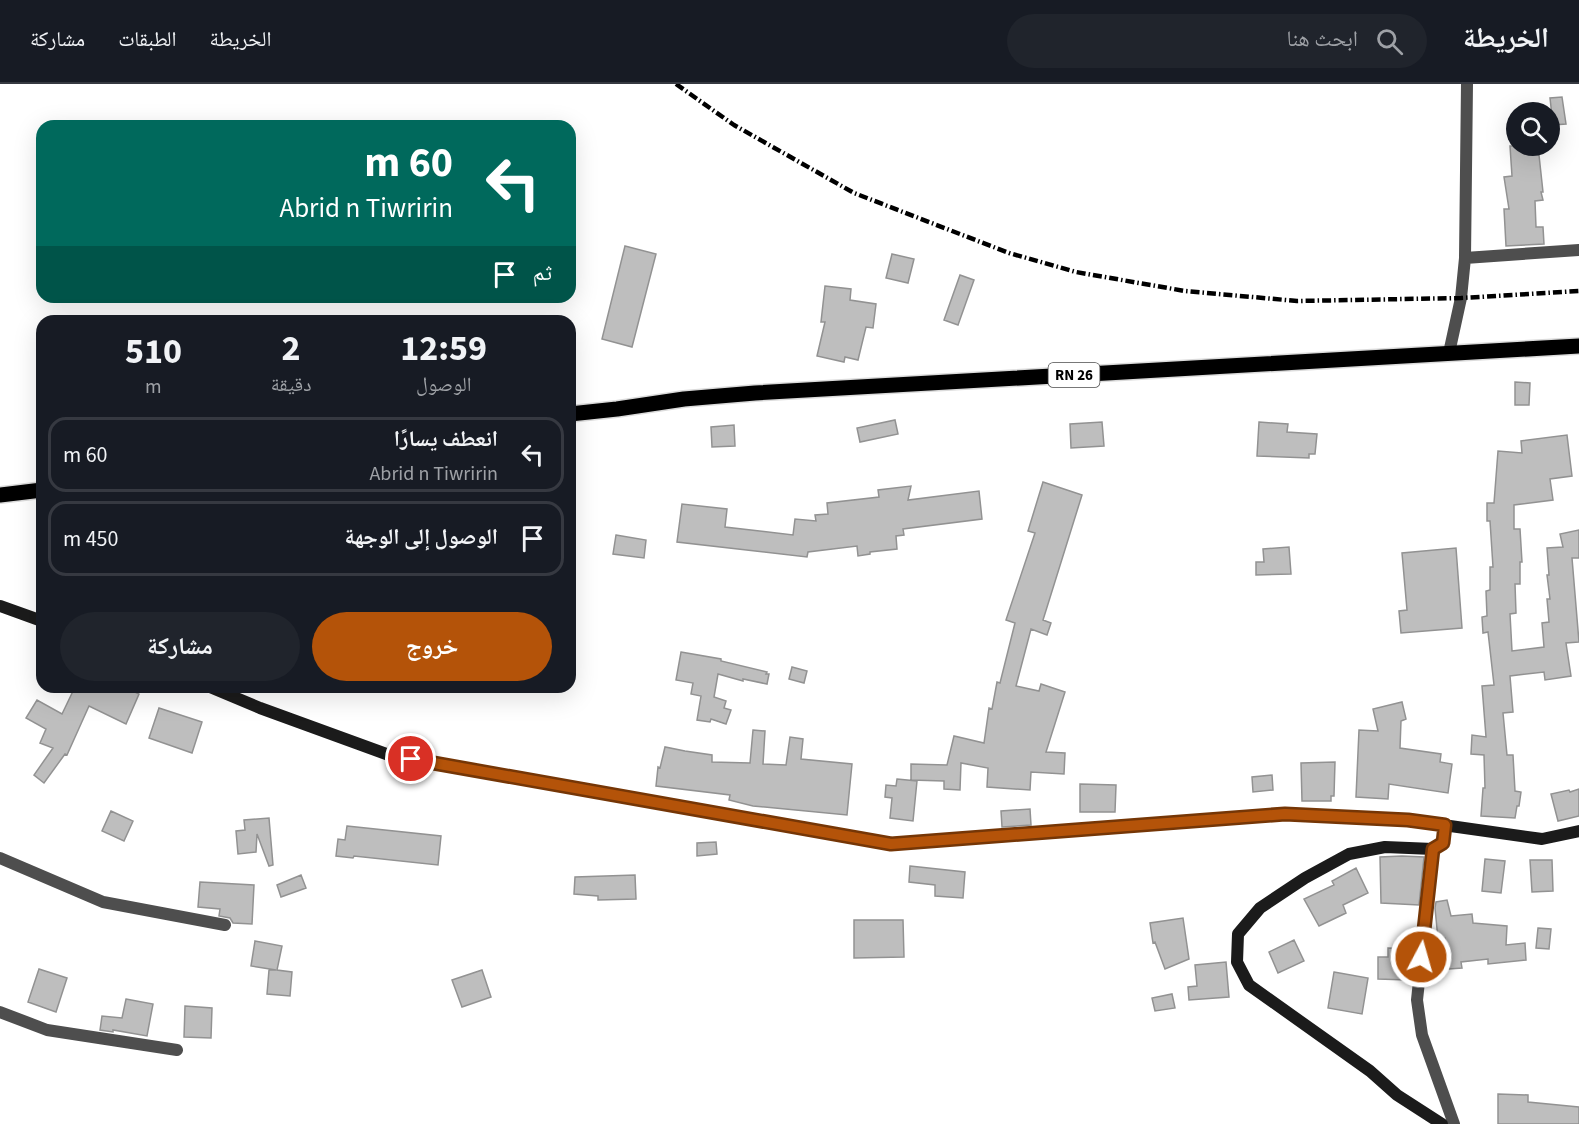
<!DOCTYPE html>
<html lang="ar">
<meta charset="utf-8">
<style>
:root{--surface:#171b24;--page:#20242c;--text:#f1f3f6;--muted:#9ea1a6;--line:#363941;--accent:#b45309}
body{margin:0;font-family:"Source Sans 3","Noto Naskh Arabic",sans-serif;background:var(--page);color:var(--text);direction:rtl;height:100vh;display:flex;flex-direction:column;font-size:22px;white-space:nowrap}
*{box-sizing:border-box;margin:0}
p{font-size:20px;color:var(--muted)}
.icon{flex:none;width:33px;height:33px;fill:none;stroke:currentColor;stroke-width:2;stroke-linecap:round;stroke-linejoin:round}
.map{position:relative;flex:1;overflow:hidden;direction:ltr}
.drawer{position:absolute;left:36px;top:231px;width:540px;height:378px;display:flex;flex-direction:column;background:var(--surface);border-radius:18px;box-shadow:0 6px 24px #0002;direction:rtl}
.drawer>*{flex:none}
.guide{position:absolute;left:36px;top:36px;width:540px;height:183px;border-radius:18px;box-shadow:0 6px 24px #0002;direction:rtl;background:#00695c;color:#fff;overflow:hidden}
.controls{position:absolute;left:1506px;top:18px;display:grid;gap:12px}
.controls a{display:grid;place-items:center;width:54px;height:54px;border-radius:50%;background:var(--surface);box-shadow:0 6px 24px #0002;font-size:30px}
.pin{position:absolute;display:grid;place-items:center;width:51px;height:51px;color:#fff;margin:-26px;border:3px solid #fff;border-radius:50%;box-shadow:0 2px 6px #0007}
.me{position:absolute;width:66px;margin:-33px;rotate:6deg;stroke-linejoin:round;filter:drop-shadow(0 0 4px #0008)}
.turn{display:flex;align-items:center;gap:21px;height:126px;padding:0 24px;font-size:27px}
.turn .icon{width:78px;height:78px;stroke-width:2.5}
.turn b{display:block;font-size:42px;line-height:51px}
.then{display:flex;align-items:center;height:57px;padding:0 24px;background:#0003;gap:12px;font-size:22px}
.eta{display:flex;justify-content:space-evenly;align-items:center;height:102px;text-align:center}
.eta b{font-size:36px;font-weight:700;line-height:42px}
.button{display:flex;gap:12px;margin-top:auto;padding:12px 24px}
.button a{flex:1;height:69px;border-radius:36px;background:var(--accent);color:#fff;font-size:24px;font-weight:700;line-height:69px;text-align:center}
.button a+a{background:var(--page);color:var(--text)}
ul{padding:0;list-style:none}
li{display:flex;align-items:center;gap:18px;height:75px;margin:0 12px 9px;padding:0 12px;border:3px solid var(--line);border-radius:18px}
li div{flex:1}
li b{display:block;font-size:22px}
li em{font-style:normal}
header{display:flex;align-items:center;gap:36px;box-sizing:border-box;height:84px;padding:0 30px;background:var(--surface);border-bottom:2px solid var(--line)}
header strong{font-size:28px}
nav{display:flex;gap:33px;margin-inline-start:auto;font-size:21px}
.search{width:420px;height:54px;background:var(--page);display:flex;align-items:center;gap:15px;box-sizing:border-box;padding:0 21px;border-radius:33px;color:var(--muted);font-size:22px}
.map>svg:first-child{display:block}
.building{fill:#bebebe;stroke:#929292;stroke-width:1.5}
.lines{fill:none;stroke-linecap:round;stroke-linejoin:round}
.primary-casing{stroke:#dbdbdb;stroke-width:18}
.street{stroke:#4e4e4e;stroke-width:12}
.secondary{stroke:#1b1b1b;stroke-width:12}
.primary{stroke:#000;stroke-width:15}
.rail{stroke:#000;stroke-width:4.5;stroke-dasharray:9 3 1.5 3;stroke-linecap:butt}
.route-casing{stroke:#753606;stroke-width:15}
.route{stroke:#b45309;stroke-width:10}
.labels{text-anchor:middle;stroke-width:5;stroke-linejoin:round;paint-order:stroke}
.shield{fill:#fff;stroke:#4c4c4c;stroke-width:1.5}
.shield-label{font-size:15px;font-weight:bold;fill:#000}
</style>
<header>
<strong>الخريطة</strong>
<div class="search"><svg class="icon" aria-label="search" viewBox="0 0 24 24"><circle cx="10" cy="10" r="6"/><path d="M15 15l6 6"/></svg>ابحث هنا</div>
<nav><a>الخريطة</a><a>الطبقات</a><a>مشاركة</a></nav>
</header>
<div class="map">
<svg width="1579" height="1040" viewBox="0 0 1579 1040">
<rect width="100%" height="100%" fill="#fff"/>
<path class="building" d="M1562,13l4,27 -13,1 -3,-27z
M1510,62h28l5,46h-2l2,8 -8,1 1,26h7l1,17 -38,2 -2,-37h5l-5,-32 8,-1z
M625,162l31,8 -24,93 -30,-8z
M892,170l22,5 -6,24 -22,-5z
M960,191l14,5 -16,45 -14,-5z
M825,202l26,3 -1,11 26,4 -3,24 -7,-1 -8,33 -13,-3 -1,5 -27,-6 8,-34h-4z
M1515,298l15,1 -1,22h-14z
M895,336l3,14 -38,8 -3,-14z
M1102,338l2,24 -33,2 -1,-24z
M1259,338l29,2 -1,8 30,2 -2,20h-6v4l-52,-2z
M734,341l1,21 -23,1 -1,-20z
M1567,351l5,41 -22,3 3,21 -39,5v24h6l2,33h-2v22h-5l1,29 -6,1 2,37 32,-4 -2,-24 7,-1 -2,-23h3l-3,-24h2l-2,-27 16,-1 -3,-13 19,-4v28h-7l7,84 -13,1 5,33 -26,4 -1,-8 -34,4 3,36 -10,1 4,42h6l2,36 6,1 -2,14h-2l-2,12 -34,-2 2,-28h2l-1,-33 -13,-1 1,-19 14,2 -4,-51 12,-1 -6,-53 -5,1 -1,-16 5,-1 -1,-25 4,-1v-23h3l-3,-46h-3v-18h7l4,-52 24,2 -1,-12z
M1043,398l39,13 -39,125 8,3 -4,12 -16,-6 -15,57 23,5 2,-7 24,8 -19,60 19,1 -1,21 -33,-2 -1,18 -43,-3 1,-19 -27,-5 -1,27 -16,-1v-8l-33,-1v-16l36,1 7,-29 30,7 5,-35 3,1 5,-27 3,1 15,-60 -9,-3 29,-87 -7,-2z
M911,402l-3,14 71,-9 3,28 -79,10 1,6 -8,1 1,13 -27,3v2l-12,2 -1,-10 -49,6 -1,5 -130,-15 5,-38 45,5 -2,18 68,8 2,-16 21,2 -1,-6 13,-1 -1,-11 52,-6 -1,-7z
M616,451l30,5 -2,18 -31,-4z
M1289,463l2,27 -35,1v-13h8l-1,-13z
M1456,464l6,80 -61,5 -2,-22 8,-1 -5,-57z
M681,568l40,7v2l46,11 -1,2h3l-2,10 -24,-5v2l-25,-7 -4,23 12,4 -2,7 7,2 -5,14 -15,-5 -1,3 -13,-2 4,-24 -10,-2 2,-11 -17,-3z
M792,583l15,4 -3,12 -15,-4z
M75,603h50l14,7 -13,30 -37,-18 -22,49 -2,-1 -21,29 -10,-8 19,-27 -13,-5 6,-14 -20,-11 11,-18 25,14z
M1402,618l4,17 -5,2 -1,27 41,6 -1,8 12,2 -4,29 -59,-9 -1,15 -32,-2 3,-67 19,1 -5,-22z
M159,624l43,14 -10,31 -43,-15z
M753,646l12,1 -2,33 23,1 4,-28 13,2 -2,20 51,5 -5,51 -94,-9 -24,-6 1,-5 -74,-9 2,-19 2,1 5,-21 20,4 27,4v7l38,1z
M1335,678l-1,34h-3v5h-29l-1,-38z
M1272,691l1,15 -20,2 -1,-15z
M897,695l20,2 -4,40 -23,-3 2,-20 -7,-1 1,-12 10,1z
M1080,700l36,1 -1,27h-35z
M1579,705v27l-21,5 -7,-27 18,-4 1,2z
M1030,725l1,16 -29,2 -1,-16z
M111,727l22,10 -9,20 -22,-10z
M269,734l4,47 -4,1 -12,-32 -1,18 -18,2 -2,-23 9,-1 -1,-10z
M347,742l94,10 -3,29 -84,-9 -1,2 -17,-2 2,-17 7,1z
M716,758l1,12 -20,2v-13z
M1402,772l22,1 -5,48 -38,-2 -1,-46z
M1485,775l20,2 -4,32 -19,-2z
M1530,776h22l1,31 -21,1z
M910,782l55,6 -2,26 -28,-2v-11l-26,-3z
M1356,784l12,25 -25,12 3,8 -27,13 -15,-27 30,-14 -2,-4z
M301,791l5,13 -25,9 -4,-12z
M635,791l1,24 -38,1v-4l-24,-2 1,-17z
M200,798l54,3 -2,39 -19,-1 -3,-5 -11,-2 1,-7 -22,-2z
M1447,816l4,16 21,-2 1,9 34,3 -1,19 19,-2 1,17 -38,4v-5l-27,3 1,6 -13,1 -4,-31 -7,1 -3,-31 1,-6z
M1183,834l6,41 -24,10 -10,-27 -2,1 -3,-20z
M854,836h49l1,37 -50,1z
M1538,844l13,1 -2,20 -13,-1z
M1294,856l10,21 -26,12 -9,-21z
M255,857l27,5 -5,24 15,2 -2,24 -23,-2 2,-24h7l-25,-4z
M1388,864l20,1 -1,31 -29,-1v-22h10z
M1226,878l3,35 -40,3 -1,-13 9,-1 -2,-21z
M39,885l28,9 -11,34 -28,-10z
M482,886l9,27 -29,10 -10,-27z
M1334,888l34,6 -6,36 -34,-6z
M1172,910l3,14 -20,3 -3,-13z
M126,915l27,5 -6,32 -34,-6v2l-13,-2 2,-14 20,2z
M185,922l27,2 -1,30 -27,-1z
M1498,1010l30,1v7l51,5v17h-81z"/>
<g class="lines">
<defs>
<path id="primary" d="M570,330l47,-5 67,-10 71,-6 824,-47
M0,411l42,-5"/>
</defs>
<use href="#primary" class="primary-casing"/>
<path class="street" d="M1465,174l114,-8
M1449,269l12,-55 4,-40 2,-174
M1433,765l-16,151 5,35 32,89
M0,774l103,44 122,23
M0,928l47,18 130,20"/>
<path class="secondary" d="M0,522l42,15
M210,603l50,21 129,47 502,89 394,-30 123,6 134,19 37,-8
M1442,1040l-45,-29 -27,-24 -121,-86 -12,-23 1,-28 22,-26 45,-30 44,-24 36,-7 48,2 10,-6 2,-18"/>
<use href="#primary" class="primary"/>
<path class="rail" d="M676,0l58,41 120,68 155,60 67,19 109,19 112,10 164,-3 118,-7"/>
</g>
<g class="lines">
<defs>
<path id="route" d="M411,675l480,85 394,-30 123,6 37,5 -2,18 -10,6 -12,108"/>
</defs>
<use href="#route" class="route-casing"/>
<use href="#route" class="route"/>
</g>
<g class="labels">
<rect class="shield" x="1048.5" y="279" width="51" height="24" rx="4.5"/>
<g class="shield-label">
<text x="1074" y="296">RN 26</text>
</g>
</g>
</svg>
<div class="controls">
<a><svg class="icon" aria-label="search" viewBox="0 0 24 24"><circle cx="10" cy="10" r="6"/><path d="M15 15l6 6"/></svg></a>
</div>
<div class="pin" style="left:411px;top:675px;background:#d93025"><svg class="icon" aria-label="arrive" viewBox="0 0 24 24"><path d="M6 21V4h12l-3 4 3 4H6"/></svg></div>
<svg class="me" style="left:1421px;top:873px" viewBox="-20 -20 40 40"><circle r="17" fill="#b45309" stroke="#fff" stroke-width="3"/><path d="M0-11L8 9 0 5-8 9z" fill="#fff"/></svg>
<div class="guide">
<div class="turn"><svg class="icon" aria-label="left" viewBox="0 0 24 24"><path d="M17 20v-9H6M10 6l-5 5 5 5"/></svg><div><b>60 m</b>Abrid n Tiwririn</div></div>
<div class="then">ثم<svg class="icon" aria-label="arrive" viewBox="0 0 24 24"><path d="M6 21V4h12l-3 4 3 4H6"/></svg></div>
</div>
<section class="drawer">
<div class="eta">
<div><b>12:59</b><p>الوصول</p></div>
<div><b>2</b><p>دقيقة</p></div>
<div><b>510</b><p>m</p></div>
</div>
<ul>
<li><svg class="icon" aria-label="left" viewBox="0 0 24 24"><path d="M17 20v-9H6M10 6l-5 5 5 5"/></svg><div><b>انعطف يسارًا</b><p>Abrid n Tiwririn</p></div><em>60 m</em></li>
<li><svg class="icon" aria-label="arrive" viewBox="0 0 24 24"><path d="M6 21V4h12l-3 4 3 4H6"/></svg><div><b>الوصول إلى الوجهة</b></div><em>450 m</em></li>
</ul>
<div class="button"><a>خروج</a><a>مشاركة</a></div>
</section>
</div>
